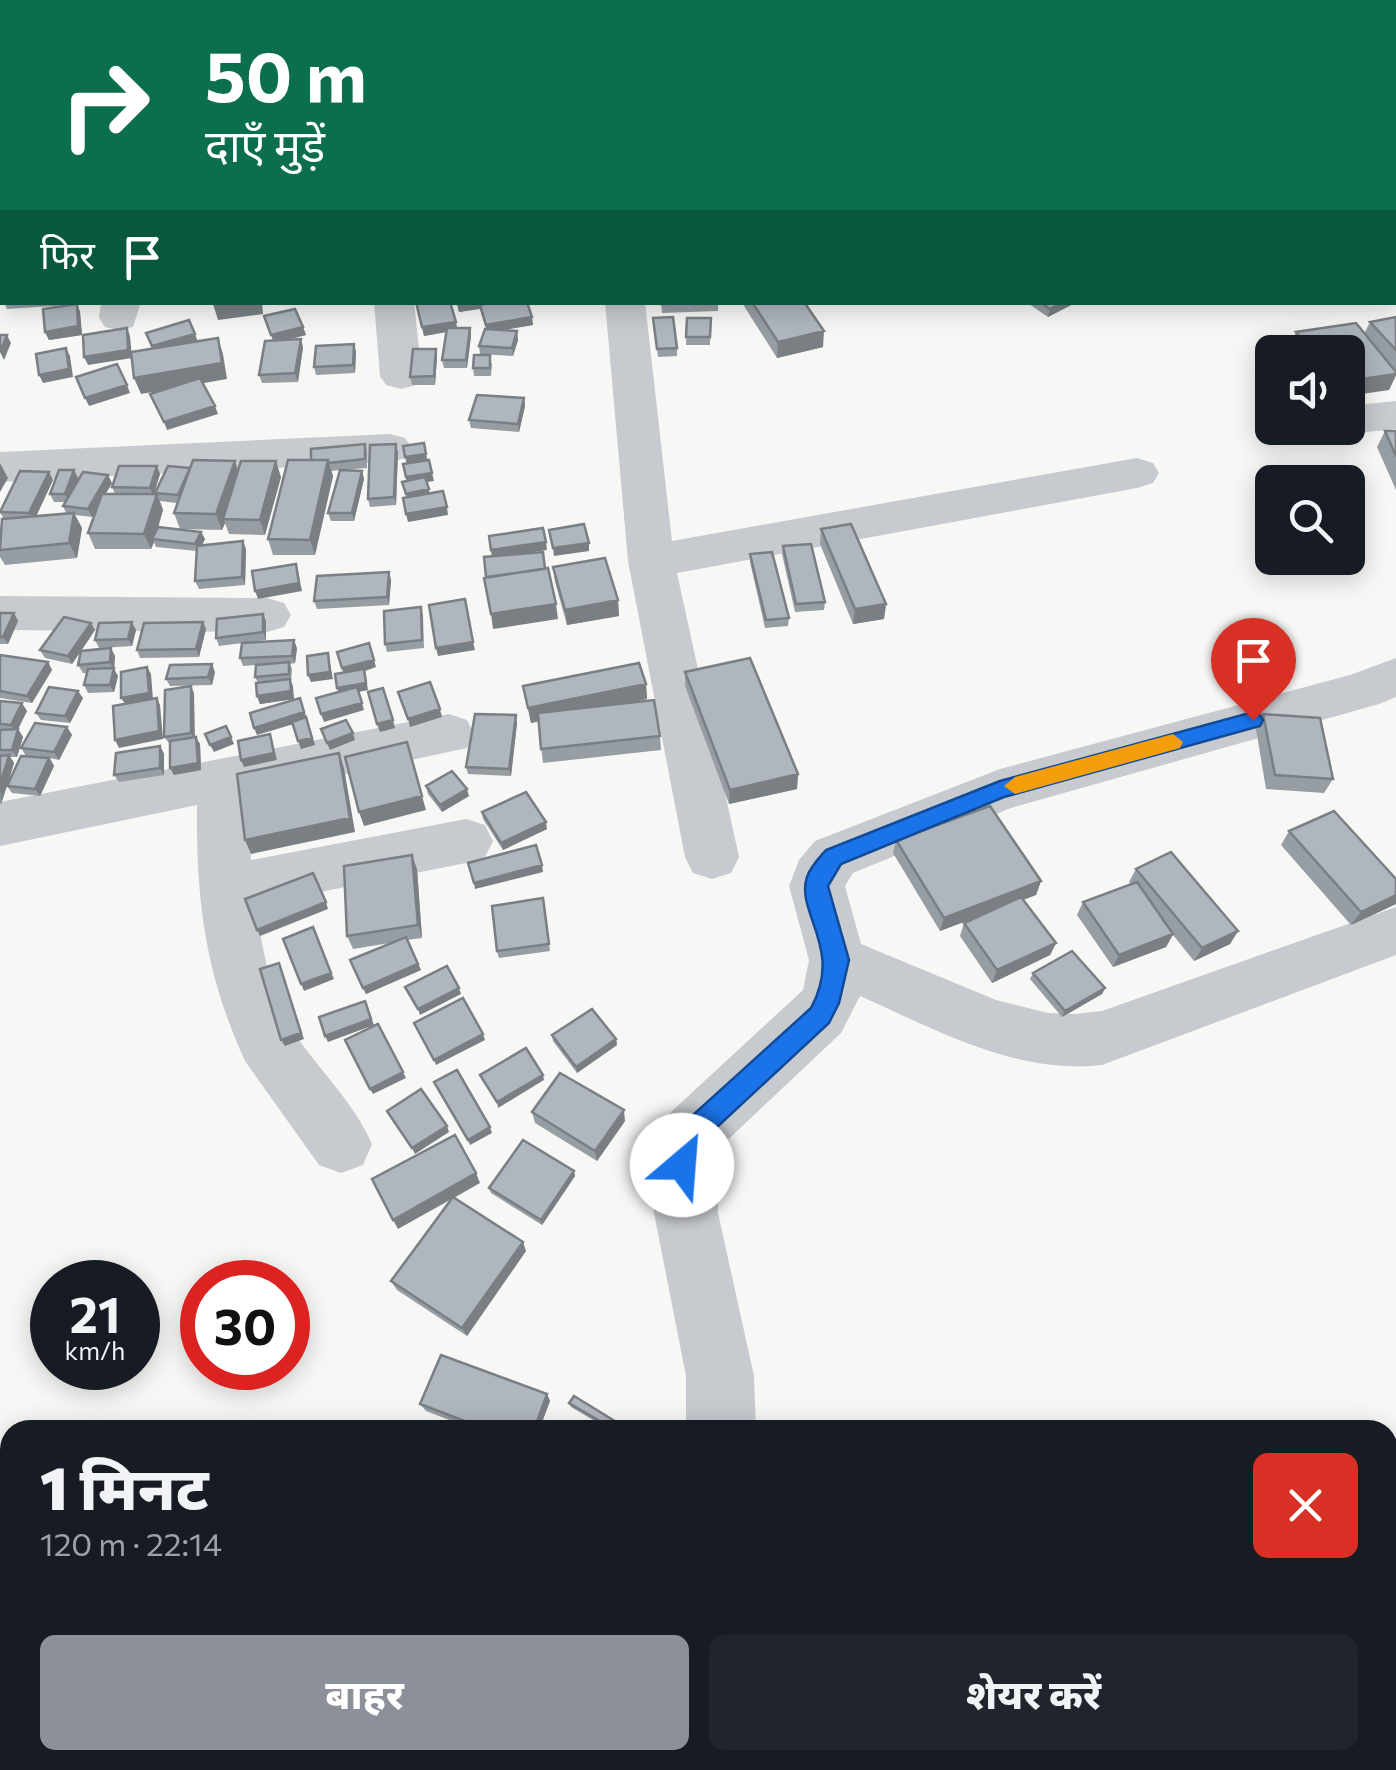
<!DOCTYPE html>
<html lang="hi">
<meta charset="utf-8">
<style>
:root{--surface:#171b24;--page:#20242c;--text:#f1f3f6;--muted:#9ea1a6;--accent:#8c9099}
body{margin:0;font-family:Commissioner,"Noto Sans Devanagari",sans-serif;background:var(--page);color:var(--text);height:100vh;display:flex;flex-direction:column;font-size:38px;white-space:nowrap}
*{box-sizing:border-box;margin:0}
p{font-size:32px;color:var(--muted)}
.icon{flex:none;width:55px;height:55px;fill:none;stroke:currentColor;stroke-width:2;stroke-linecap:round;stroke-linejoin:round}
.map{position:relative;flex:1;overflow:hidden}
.panel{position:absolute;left:0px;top:1420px;width:1398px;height:350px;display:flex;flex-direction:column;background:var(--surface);border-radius:30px 30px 0 0;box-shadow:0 5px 25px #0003}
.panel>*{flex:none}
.top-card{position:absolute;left:0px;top:0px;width:1398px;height:305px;box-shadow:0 5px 25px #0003;background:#0b6e4f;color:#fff;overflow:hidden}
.tools{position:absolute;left:1255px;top:335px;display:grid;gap:20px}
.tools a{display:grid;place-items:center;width:110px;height:110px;border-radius:15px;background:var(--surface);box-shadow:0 5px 25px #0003;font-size:50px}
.speed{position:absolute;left:30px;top:1260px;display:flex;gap:20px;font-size:50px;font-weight:700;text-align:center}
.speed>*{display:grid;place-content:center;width:130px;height:130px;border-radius:50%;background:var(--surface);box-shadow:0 5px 25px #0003;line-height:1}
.speed small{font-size:25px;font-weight:400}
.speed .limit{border:15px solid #d22;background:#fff;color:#111}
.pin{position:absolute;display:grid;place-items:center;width:85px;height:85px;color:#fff;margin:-102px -42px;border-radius:50% 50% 50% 0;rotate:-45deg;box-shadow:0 0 10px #0007}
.pin .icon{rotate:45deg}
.me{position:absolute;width:110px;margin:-55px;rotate:27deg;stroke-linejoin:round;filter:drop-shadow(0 0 8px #0008)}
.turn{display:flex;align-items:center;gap:35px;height:210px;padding:0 40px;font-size:45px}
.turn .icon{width:130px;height:130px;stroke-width:2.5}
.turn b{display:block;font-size:70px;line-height:85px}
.then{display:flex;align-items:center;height:95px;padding:0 40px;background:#0003;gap:20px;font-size:38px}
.round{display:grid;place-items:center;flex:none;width:105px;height:105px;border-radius:15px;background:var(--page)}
.summary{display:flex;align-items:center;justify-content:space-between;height:170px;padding:0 40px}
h1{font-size:60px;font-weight:800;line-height:75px}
.primary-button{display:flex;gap:20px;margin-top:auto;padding:20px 40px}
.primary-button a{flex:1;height:115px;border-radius:15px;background:var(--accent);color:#fff;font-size:40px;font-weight:800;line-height:115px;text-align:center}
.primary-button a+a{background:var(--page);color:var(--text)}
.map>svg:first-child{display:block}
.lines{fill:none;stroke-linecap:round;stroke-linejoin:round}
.street{fill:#c7cace;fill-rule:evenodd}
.wall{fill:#969da3}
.shaded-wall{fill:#7a7f84}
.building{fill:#afb6bd;stroke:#7a7f84;stroke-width:2.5}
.route{fill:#1a73e8;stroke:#114b97;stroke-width:2.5}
.slow{fill:#f59e0b}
</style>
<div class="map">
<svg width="1396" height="1770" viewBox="0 0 1396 1770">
<rect width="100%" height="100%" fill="#f7f8f5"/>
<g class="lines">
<path class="street" d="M144,0h32v2h-31z
M350,0h32v2h-31z
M554,0h32v2h-31z
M1344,0h32l2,2h-32z
M1395,29h1v21h-1z
M1395,171h1v22h-1z
M101,302h40l-8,25 -14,3 -14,-3 -6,-9z
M374,302h40l8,74 -6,9 -15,4 -15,-4 -6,-9z
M605,302h40l27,239 465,-83 16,5 6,10 -6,10 -16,5 -460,85 62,284 -8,16 -19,6 -19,-6 -8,-16 -57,-296z
M1396,401v28l-48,5 -17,-6h17v-22z
M390,434l15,4 7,10 -7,10 -15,4 -390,20v-30z
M0,596l267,2 17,5 7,12 -7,12 -17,5 -267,-2z
M1396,658v39l-17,7 -368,104 -158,65 -8,13 16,58 135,56 52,13 27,1 27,-3 294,-104v48l-294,110c-85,10 -166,-35 -242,-69l-19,37 -123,116v64l36,163 2,54h-70v-54l-32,-163 1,-59 16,-42 132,-122 6,-30 -20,-74 10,-26 16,-19 185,-72 350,-94z
M449,714l18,6 7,14 -7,14 -218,47 2,65 215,-41 19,6 8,16 -8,16 -19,6 -211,42c8,41 14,90 37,125 26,39 61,71 80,114l-9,21 -22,8 -22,-8 -74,-104c-40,-88 -49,-160 -48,-256l-197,41v-44z
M579,1760h79l-4,10h-79z"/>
</g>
<path class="wall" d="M417,0h21v2h-21z
M4,302h75l-2,2 3,8 2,23 -33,5 -4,-8 24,-27 -62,4z
M339,302h29v3h-29z
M416,302l40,20 1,6h13l1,8 -4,32h-23l-2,-8 5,-28 -23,4z
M457,302h70l6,23 -31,5 15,1 1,9 -5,16 -33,-2 -1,-8 7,-17 -6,-20 -21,3z
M661,302h57v9l-56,2z
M744,302h60l19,45 -46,11 -33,-52z
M1026,302h51l-29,15z
M264,316l39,11 3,8 -19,5 16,7 -5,35 -36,1 -3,-8 14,-35z
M1396,317v59l-7,14 -41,-38h-55l-4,-4 7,-16 68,2 6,-12z
M653,318l24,30v8l-19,1z
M687,318h24l-1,27h-24z
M354,344l2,8 -1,21 -39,2 -2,-8z
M436,349l1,8 -2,28h-23l-2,-8z
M492,363l-1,13h-17l-1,-8z
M524,398l1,8 -6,26 -48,-4 -2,-8z
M1385,431h11v59l-19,-43z
M365,444l2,8v16l-26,2 21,1 2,8 -10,42h-23l-3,-8 12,-43 -9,1 2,5 -18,79h-42l-5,-16 43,-79z
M398,452l-2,53 -26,2 -2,-8z
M74,470l4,8 -3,8 37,-3 -7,11h10l-3,-7 48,-13 -6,20 84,-24 43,7 -16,58 -36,-1 -4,-11 -3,7 -42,-1 -6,-16 3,-10 -17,-2 3,9 -5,19 43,3 4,7 -3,6 44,4 -1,36 -46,4 -4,-8 2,-30 -41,-4 -2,-5 -3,7h-56l-7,-16 9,-24 -5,8 -17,-2 7,13 -5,30 -72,7 -5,-8v-28l4,-10 -4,-7 53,-32 -17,36 30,-3 -3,-7 3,-4h-12l-4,-8z
M821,529l65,75 -2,15 -31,5 -33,-80z
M783,546l42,56 -1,8 -29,2 -13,-58z
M750,554l39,64 -1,8 -23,2 -15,-66z
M553,567l65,33 1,16 -52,9 -12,-43z
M389,572l2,8 -2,25 -72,4 -3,-8z
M421,607l2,8 1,33 -37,4 -2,-8z
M0,613h14l4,8 -10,23h-8z
M266,621v19l-47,6 -3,-8z
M203,622l3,7 -7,28 -59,1 -3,-8z
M95,630l-14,21 34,5 -1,13 4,7 -4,16 -26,1 -4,-8 3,-12h-4l-5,-8 3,-14 -9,13 -27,-6 -5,-8z
M136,630l-4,16 -33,2 -4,-8z
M297,648l-2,15 -5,1 2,5 -1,13 3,17 -34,5 -3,-8 1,-13 -3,-6 1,-12 -13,1 -3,-8z
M0,655l48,7 4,8 -20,33 -32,-5z
M215,672l-3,13 -42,1 -4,-7z
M685,672l113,102 -1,15 -68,15 -44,-118z
M646,684l1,15 -21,4 34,33 1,14 -118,13 -5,-42 -7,2 -8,-37z
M194,693v44l6,7 1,26 -27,5 -4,-7v-24l-6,-7z
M83,698l-13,25 -29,-3 -5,-7z
M0,701l27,10 -9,18 5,8 -6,20h-7l4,6 -6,21 36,-26 -18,-2 -5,-8 46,-21 5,8 -13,25 -9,-2 4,8 -14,30 -28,-3 -5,-7 -6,18h-1z
M1263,714l70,65 -9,14 -58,-4 -10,-60z
M517,723l-6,53 -43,-2 -2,-7z
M160,746l4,8v21l-45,7 -5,-7z
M426,786l43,10 -27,16 -14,-18z
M482,812l65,17 -44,21 -20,-31z
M1289,831l107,73 -45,21 -70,-80z
M896,840l145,41 -5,14 -13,5 33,43 -6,12 -58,28 -32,-47 4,-13 16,-8 -40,16 -47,-78z
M417,869l5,69 -15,2 14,30 -55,24 -16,-34 40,-17 -37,6 -6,-13z
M1136,869l102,62 -8,13 -36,17 -21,-26 -7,12 -53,20 -36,-52 6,-13 48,-18 -2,-2z
M543,898l7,53 -51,7 -2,-7z
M1033,973l72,15 -3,6 -40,23 -32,-38z
M552,1035l64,4 1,6 -40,28 -24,-32z
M532,1112l93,9 -28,40 -62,-38z
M574,1171l1,5 -33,49 -51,-32 -2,-5z
M480,1183l-26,15 72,53 -59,85 -70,-46 -6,-9 60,-82 -53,30z
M547,1394l3,7 -11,29h-64l-49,-19 -6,-7z
M569,1403l58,27h-17l-39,-23z"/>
<path class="shaded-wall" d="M269,0h15l-2,2h-15z
M610,0h17v2h-30z
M224,302h38l1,12 -45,6 -5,-16z
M464,302h32l1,4 -38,6 -2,-8z
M1063,302h14l-29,15 2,-8z
M77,304l3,8 2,23 -33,5 -4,-8z
M532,317l1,8 -46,8 -1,-8z
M456,322l1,8 -33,6 -2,-9z
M303,327l3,8 -32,8 -3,-8z
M127,328l3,8 2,22 -44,7 -4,-8z
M470,328l1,8 -4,32 -1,-8z
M517,331l1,9 -5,16 -1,-8z
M824,331l-1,16 -46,11 1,-16z
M195,334l3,8 -43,12 -3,-8z
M7,335l4,8 -7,17 -4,-8z
M218,338l5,16 4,25 -86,15 -7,-16z
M301,339l2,8 -5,35 -3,-9z
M354,344l2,8 -1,21 -2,-8z
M66,348l4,8 3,21 -30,6 -4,-8z
M436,349l1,8 -2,28 -1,-9z
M1396,374l-7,16 -41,6v-15z
M127,385l3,8 -41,13 -4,-8z
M524,398l1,8 -6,26 -1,-8z
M215,406l3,8 -51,16 -3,-8z
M396,444l2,8 -2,53 -2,-8z
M426,454l2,8 -21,3 -2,-8z
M328,460l5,16 -18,79 -5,-15z
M235,461l5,16 -17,42 2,4 -3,7 -6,-16z
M276,461l5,16 -16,58 -5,-15z
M0,463l8,15 -8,14z
M157,466l3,8 -7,22 -3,-8z
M74,470l4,8 -9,24 -4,-8z
M362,471l2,8 -10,42 -2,-8z
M49,472l4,8 -19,41 -5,-8z
M432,473l2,8 -27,4 -1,-8z
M108,475l4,8 -20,34 -4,-8z
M429,489l1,8 -22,5 -2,-8z
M157,494l6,16 -9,29h-2l2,3 -3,7 -7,-15z
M447,507l1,8 -40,7 -2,-8z
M74,513l8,15 -5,30 -8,-15z
M201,532l4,7 -6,12 -4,-7z
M243,541l3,8 -1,36 -3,-8z
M546,542l1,8 -55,8 -1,-8z
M589,543v8l-35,5 -1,-8z
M296,564l6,27 -44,8 -3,-8z
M389,572l2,8 -2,25 -2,-8z
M618,600l1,16 -52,9 -2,-15z
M556,604l2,15 -65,10 -2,-15z
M886,604l-2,15 -31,5 2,-15z
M14,613l4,8 -10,23 -5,-7z
M263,614l3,7v19l-3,-8z
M132,622l4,8 -4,16 -4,-7z
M203,622l3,7 -7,28 -3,-8z
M91,623l4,7 -23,34 -4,-8z
M294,640l3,8 -2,15 -3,-7z
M473,642l2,8 -37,6 -2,-8z
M111,648l4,8 -1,13 4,7 -4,16 -4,-7 3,-16 -3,-7z
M328,653l5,26 -22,3 -3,-7z
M374,660l2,7 -11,4 3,19 -28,6 -3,-8 7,-12 -2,-8z
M48,662l4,8 -20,33 -5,-7z
M212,664l3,8 -3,13 -4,-8z
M147,667l4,7 2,26 -27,5 -5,-7z
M290,679l3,7 1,13 -34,5 -3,-8z
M646,684l1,15 -116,24 -3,-15z
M191,686l3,7 1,47 -4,-7z
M78,691l5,7 -13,25 -5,-7z
M157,698l3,7 3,34 -44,9 -4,-8z
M300,698l9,27 6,20 -14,4 -3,-8 9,-21 -50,15 -3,-7z
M22,703l5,8 -9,18 5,8 -6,20 -5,-7 4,-17 -5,-8z
M362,703l2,7 -40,12 -3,-8z
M440,709l2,8 -32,10 -2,-8z
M516,715l1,8 -6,53 -2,-7z
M393,720l2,8 -15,4 -3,-8z
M67,727l5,8 -13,25 -5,-8z
M353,733l2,7 -25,10 -3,-7z
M270,734l7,26 -33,7 -3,-7z
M196,737l4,7 1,26 -27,5 -4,-7z
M231,737l3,7 -20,8 -4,-7z
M160,746l4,8v21l-4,-7z
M339,753l5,15 11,64 -104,22 -6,-14z
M9,755l5,8 -13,41 -1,-19z
M49,758l5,8 -14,30 -5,-7z
M798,774l-1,15 -68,15 1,-14z
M467,789l2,7 -27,16 -2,-7z
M422,796l4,14 -62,16 -5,-14z
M546,822l1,7 -44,21 -2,-7z
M412,855l5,14 5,69 -4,-13z
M542,865l1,7 -68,17 -1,-6z
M1041,881l-5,14 -96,36 4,-13z
M1396,895v9l-45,21 10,-13z
M326,902l2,7 -68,27 -3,-6z
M313,927l21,52 -30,12 -3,-7z
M1238,931l-8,13 -36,17 8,-13z
M1173,934l-7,13 -53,20 6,-12z
M1056,943l-6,12 -58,28 5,-13z
M279,963l25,76 -19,7 -4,-6z
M418,964l3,6 -55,24 -3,-6z
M459,988l2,6 -41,21 -2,-6z
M1105,988l-3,6 -40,23 3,-6z
M365,1001l9,24 -46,17 -3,-6z
M483,1034l2,6 -49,25 -2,-5z
M616,1039l1,6 -40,28 -1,-6z
M403,1072l3,6 -33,16 -3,-5z
M543,1075l1,5 -46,28 -1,-6z
M624,1110l1,11 -28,40 -2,-10z
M447,1126l2,6 -34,22 -3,-6z
M490,1127l2,6 -22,12 -2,-5z
M574,1171l1,5 -33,49 -1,-5z
M476,1173l4,10 -82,46 -5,-9z
M523,1242l3,9 -59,85 -5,-8z
M547,1394l3,7 -11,29h-5z"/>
<path class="building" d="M219,0h50l-2,2h-50z
M376,0h31v2h-31z
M466,0h31l1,2h-31z
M659,0h41l1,2h-41z
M416,302h34l6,20 -34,5z
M493,302h34l5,15 -46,8 -6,-20z
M661,302h57v1l-57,1z
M752,302h52l20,29 -46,11z
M1040,302h23l-13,7z
M77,304l1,22 -33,6 -2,-23z
M295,309l8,18 -32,8 -7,-19z
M673,317l4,31 -20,1 -4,-31z
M1396,317v33l-26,-28z
M687,318h24l-1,19h-24z
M189,320l6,14 -43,12 -6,-13z
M1356,323l40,49v2l-48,7v-29h-36l-16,-20z
M127,328l1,22 -44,7 -1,-22z
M447,328h23l-4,32h-24z
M485,329l32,2 -5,17 -33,-2z
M0,335h7l-7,17z
M218,338l4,25 -88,15 -3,-26z
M301,339l-6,34 -36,2 6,-34z
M354,344l-1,21 -39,2 2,-21z
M66,348l3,21 -30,6 -3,-21z
M413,349h23l-2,27 -24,1z
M474,355h16v13h-17z
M117,364l10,21 -42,13 -9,-21z
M200,378l15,28 -51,16 -14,-28z
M477,395l47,3 -6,26 -49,-4z
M1385,431h11v25z
M424,443l2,11 -21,3 -2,-11z
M365,444v15l-37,4v-3h-17v-11z
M396,444l-2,53 -26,2 2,-54z
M193,460l42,1 -19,53 -42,-1z
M288,460h40l-18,80 -42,-1z
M429,460l3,13 -26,4 -3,-13z
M241,461h35l-16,59 -37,-1z
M119,466h38l-7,22 -38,-1z
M168,466l22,2 -12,27 -23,-2z
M59,470h15l-9,24h-15z
M340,470l22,1 -10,42h-24z
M20,471l29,1 -20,41 -29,-1z
M83,472l25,3 -20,34 -25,-3z
M425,477l4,12 -23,5 -4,-12z
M443,491l4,16 -41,7 -3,-16z
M102,494h55l-13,40 -56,-1z
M74,513l-5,30 -69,7 2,-31z
M584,524l5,19 -36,5 -4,-18z
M851,524l35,80 -31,5 -34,-80z
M158,527l43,5 -6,12 -43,-5z
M543,528l3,14 -55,8 -2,-14z
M243,541l-1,36 -47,4 2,-35z
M811,544l14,58 -29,2 -13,-58z
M543,552l2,17 -59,8 -2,-20z
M772,552l17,66 -23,2 -16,-66z
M605,558l13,42 -53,10 -12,-43z
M296,564l3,19 -44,8 -3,-20z
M548,568l8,36 -65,10 -7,-36z
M389,572l-2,25 -73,4 3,-25z
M465,599l8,43 -37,6 -7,-43z
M421,607l1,33 -37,4 -1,-33z
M0,613h14l-11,24h-3z
M263,614v18l-47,6 1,-19z
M64,617l27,6 -23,33 -28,-6z
M132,622l-4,17 -33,1 4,-17z
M203,622l-7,27 -59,1 7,-27z
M294,640l-2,16 -52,2 2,-15z
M369,643l5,17 -32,8 -5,-16z
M111,648l-1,14 -32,3 3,-14z
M328,653l2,19 -22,3 -1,-19z
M0,655l48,7 -21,34 -27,-5z
M750,658l48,116 -68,16 -45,-118z
M289,662v12l-34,3 1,-12z
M639,663l7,21 -118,24 -5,-22z
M212,664l-4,13 -42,2 4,-14z
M147,667l2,26 -28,5v-26z
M114,668l-4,17h-26l4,-16z
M364,669l2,14 -29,5 -2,-14z
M290,679l1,12 -34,5 -1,-13z
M430,682l10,27 -32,10 -10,-27z
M191,686v47l-27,4 1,-47z
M49,687l29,4 -13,25 -29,-3z
M357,687l5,16 -41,11 -5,-16z
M383,688l10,32 -16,4 -9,-32z
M157,698l2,33 -44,9 -2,-34z
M300,698l4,14 -50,16 -4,-15z
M654,700l6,36 -119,13 -3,-36z
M0,701l22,2 -11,22 -11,-1z
M475,714l41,1 -7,54 -43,-2z
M1263,714l57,4 13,61 -58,-4z
M306,717l6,21 -14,3 -6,-19z
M346,720l7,13 -26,10 -6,-14z
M35,723l32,4 -13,25 -33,-4z
M226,726l5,11 -21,8 -5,-11z
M18,729l-6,21h-12v-20z
M270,734l4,19 -33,7 -3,-19z
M196,737l2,26 -28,5v-27z
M407,742l15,54 -63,16 -14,-55z
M160,746v22l-46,7 2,-22z
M339,753l11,65 -105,22 -8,-66z
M9,755l-9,30v-29z
M21,756l28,2 -14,31 -28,-3z
M452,771l15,18 -27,16 -14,-19z
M526,792l20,30 -45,21 -19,-31z
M990,806l51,75 -97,37 -48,-78z
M1334,811l62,68v16l-35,17 -72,-81z
M536,845l6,20 -68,18 -6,-20z
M1171,852l67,79 -36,17 -66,-79z
M412,855l6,70 -71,11 -3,-70z
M313,873l13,29 -69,28 -12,-31z
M1137,882l36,52 -54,21 -36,-53z
M1021,897l35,46 -59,27 -33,-47z
M543,898l6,46 -52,7 -5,-45z
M313,927l18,46 -30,11 -18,-45z
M406,937l12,27 -55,24 -13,-28z
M1072,951l33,37 -40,23 -32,-38z
M279,963l22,70 -20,7 -21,-71z
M447,966l12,22 -41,21 -13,-22z
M463,998l20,36 -49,26 -20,-37z
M365,1001l6,18 -46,17 -6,-19z
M592,1009l24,30 -40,28 -24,-32z
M378,1024l25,48 -33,17 -25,-49z
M526,1048l17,27 -46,27 -17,-27z
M457,1070l33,57 -22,13 -34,-58z
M560,1073l64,37 -29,41 -63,-39z
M421,1089l26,37 -35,22 -25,-37z
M455,1135l21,38 -83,47 -21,-41z
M523,1140l51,31 -33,49 -52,-32z
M453,1197l70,45 -61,86 -71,-47z
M441,1355l106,39 -13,36h-46l-68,-26z
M574,1396l52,32 -1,2h-10l-46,-27z
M505,1760h85l-1,10h-40z"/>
<path class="route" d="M1253,712l7,3 3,5 -3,6 -256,71 -163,67 -13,22 21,74 -10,43 -10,20 -127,118 -11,33 -9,3 -9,-3c-8,-18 2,-34 10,-50l128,-116c33,-60 -16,-95 -4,-131 3,-10 12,-19 19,-27l174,-69z"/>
<path class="slow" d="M1173,734l10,8 -3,6 -165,46 -11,-8 11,-9z"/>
</svg>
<div class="tools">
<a><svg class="icon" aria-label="sound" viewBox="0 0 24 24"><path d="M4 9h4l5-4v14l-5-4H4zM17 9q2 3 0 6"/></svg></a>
<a><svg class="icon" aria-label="search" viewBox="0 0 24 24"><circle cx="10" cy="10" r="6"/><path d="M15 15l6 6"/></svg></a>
</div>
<div class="speed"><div>21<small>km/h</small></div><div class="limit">30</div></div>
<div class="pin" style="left:1253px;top:720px;background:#d93025"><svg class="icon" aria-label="arrive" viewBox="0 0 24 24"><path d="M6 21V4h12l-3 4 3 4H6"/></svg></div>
<svg class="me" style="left:682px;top:1165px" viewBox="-20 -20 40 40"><circle r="19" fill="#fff"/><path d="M0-13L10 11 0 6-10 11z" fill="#1a73e8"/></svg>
<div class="top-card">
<div class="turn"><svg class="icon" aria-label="right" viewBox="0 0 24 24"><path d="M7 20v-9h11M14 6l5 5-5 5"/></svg><div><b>50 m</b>दाएँ मुड़ें</div></div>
<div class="then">फिर<svg class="icon" aria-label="arrive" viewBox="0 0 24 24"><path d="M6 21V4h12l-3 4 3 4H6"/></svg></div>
</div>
<section class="panel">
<div class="summary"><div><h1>1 मिनट</h1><p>120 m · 22:14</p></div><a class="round" style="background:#d93025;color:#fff"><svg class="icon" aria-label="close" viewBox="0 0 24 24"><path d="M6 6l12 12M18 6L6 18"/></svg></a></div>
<div class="primary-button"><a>बाहर</a><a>शेयर करें</a></div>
</section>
</div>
